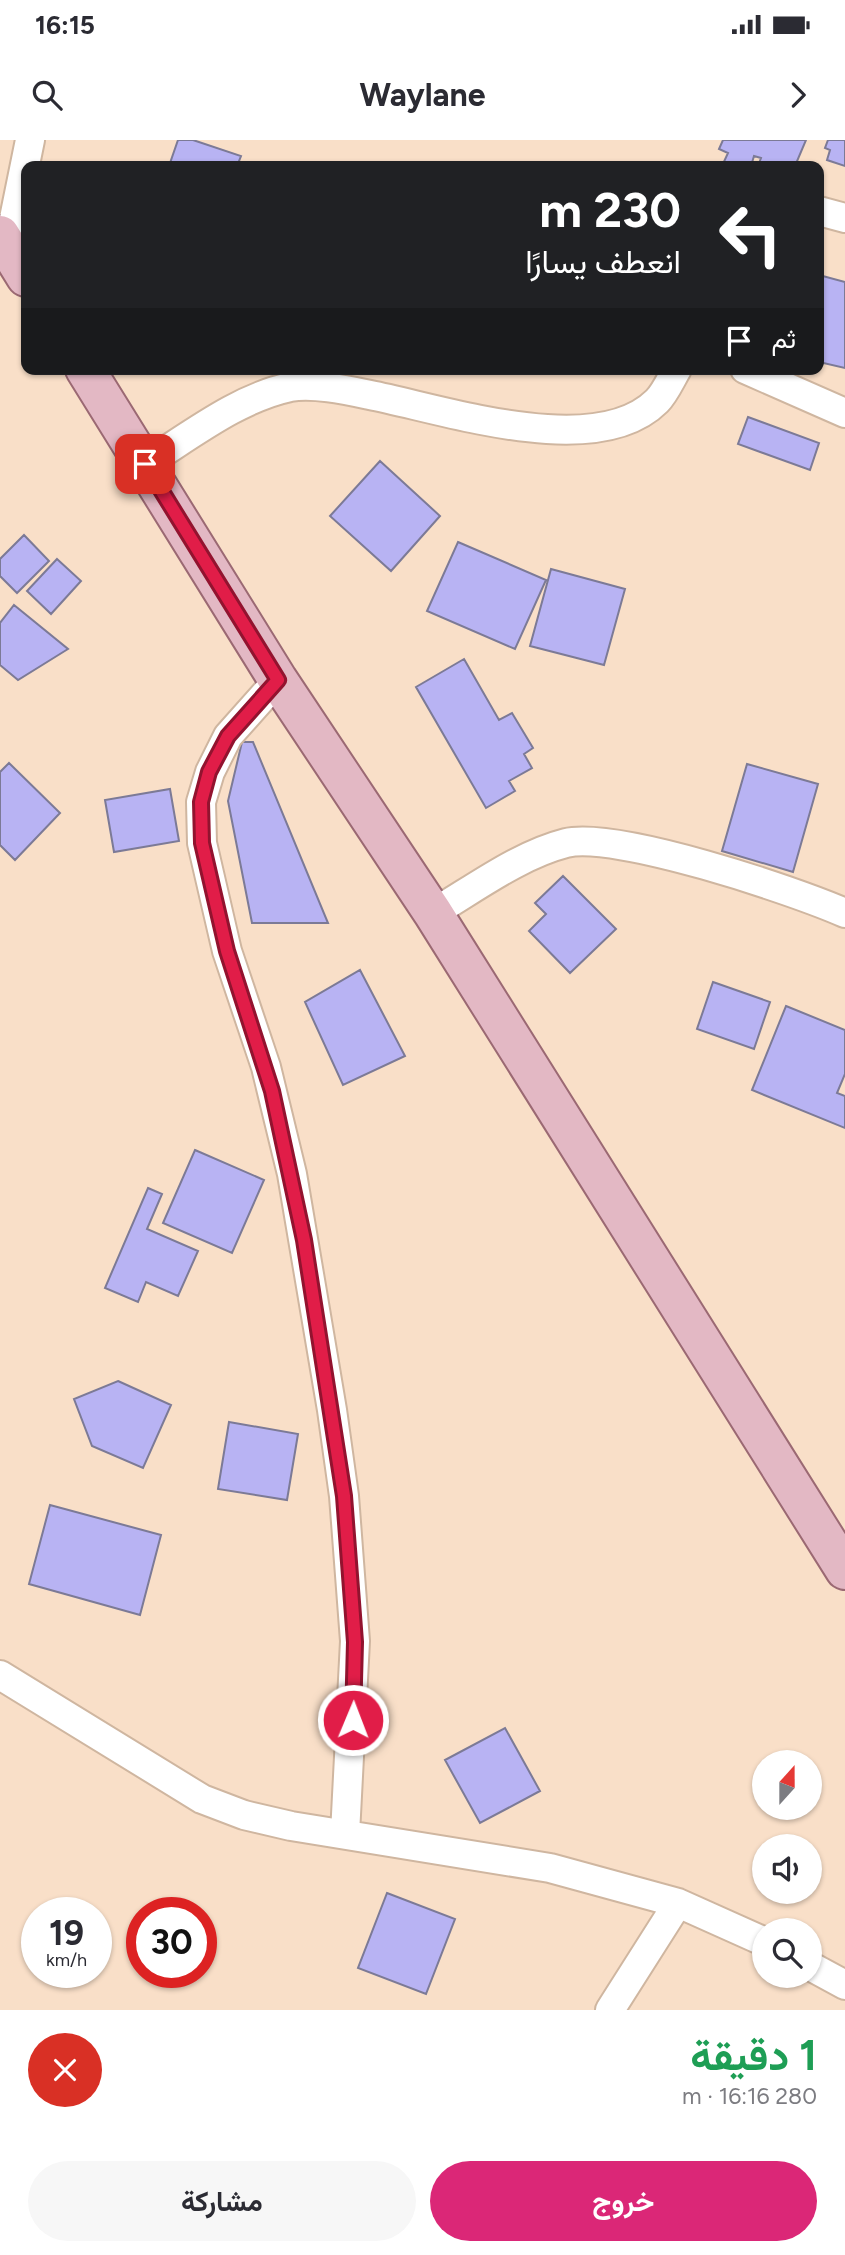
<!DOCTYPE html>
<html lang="ar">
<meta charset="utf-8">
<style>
:root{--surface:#fff;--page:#f7f7f7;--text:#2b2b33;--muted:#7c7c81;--accent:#db2777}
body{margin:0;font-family:Figtree,Vazirmatn,sans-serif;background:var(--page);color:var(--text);direction:rtl;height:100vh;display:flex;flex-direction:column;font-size:26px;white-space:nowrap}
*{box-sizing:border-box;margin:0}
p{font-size:23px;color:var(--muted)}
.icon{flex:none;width:38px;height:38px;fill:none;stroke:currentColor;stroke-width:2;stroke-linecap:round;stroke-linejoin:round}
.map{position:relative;height:1870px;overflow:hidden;direction:ltr}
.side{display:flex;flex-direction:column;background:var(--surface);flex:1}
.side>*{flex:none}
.hud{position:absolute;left:21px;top:21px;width:803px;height:214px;border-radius:14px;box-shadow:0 2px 5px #0004;direction:rtl;background:#202124;color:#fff;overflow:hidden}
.needle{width:46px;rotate:21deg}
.controls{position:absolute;left:752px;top:1610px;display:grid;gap:14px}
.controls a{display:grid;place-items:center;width:70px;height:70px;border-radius:50%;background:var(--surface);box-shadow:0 2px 5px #0004;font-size:35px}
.speed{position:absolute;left:21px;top:1757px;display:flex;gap:14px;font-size:35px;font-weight:700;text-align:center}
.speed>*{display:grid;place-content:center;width:91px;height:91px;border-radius:50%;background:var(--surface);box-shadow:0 2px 5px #0004;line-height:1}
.speed small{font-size:18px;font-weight:400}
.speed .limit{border:10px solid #d22;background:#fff;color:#111}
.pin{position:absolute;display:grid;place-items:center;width:60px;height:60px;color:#fff;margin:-30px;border-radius:14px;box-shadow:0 4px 10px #0006}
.me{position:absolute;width:77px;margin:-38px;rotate:1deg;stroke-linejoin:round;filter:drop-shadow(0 0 5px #0008)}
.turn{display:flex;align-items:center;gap:24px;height:147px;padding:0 28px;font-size:32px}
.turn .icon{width:91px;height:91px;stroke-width:2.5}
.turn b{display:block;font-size:49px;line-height:60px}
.then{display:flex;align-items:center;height:66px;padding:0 28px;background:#0003;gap:14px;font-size:26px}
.round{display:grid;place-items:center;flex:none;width:74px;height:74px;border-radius:37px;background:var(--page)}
.headline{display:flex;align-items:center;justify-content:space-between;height:119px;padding:0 28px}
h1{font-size:42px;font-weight:700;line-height:52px;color:#1e9e55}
.button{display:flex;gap:14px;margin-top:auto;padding:14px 28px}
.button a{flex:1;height:80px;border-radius:42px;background:var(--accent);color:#fff;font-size:28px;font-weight:700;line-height:80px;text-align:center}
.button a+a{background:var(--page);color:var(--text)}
.status{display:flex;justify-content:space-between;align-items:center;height:49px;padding:0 35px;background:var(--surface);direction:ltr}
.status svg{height:19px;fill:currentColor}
header{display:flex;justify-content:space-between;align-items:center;height:91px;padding:0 28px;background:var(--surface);font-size:32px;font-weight:700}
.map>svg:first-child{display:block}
.building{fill:#b8b3f3;stroke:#7c7a96;stroke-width:2}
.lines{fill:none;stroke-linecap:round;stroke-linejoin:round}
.minor-casing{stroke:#cfb6a0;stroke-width:32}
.primary-casing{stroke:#9b6973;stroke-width:42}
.minor{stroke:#fff;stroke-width:28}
.primary{stroke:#e3b8c4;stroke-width:38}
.route-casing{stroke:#92132f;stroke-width:18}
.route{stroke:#e11d48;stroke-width:12}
</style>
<div class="status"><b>16:15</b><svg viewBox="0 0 49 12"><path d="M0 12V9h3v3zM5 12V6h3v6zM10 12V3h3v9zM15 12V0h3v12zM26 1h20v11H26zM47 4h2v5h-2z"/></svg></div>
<header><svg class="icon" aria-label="forward" viewBox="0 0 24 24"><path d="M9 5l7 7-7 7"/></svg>Waylane<svg class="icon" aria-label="search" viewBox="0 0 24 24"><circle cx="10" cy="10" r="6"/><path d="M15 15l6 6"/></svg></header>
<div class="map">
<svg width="845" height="1870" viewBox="0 0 845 1870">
<rect width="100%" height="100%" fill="#f9dfc8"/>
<path class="building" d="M178,0h15l48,16 -4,10h-68z
M723,0h83l-11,26h-37l3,-8 -7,-2 -3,10h-29l6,-13 -9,-4z
M828,0h17v26l-18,-6 3,-10 -5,-2z
M819,135l26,7v86l-26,-6z
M748,277l71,26 -9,27 -72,-26z
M380,321l60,55 -49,55 -61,-55z
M24,395l25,26 -32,32 -17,-17v-17z
M458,402l88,38 -31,69 -88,-38z
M57,419l24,22 -30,33 -24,-23z
M551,429l74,20 -21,76 -74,-19z
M14,465l54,44 -50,31 -18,-15v-42z
M464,519l35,61 13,-7 21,35 -9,6 8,14 -23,13 6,10 -29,17 -70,-121z
M242,602h11l75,181h-76l-24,-122z
M9,623l51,50 -45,47 -15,-15v-73z
M747,624l71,20 -25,88 -71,-21z
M170,649l9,52 -65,11 -9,-52z
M563,736l53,53 -46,44 -41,-42 17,-17 -11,-11z
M360,830l45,86 -62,29 -38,-83z
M713,842l57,20 -16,47 -57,-20z
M786,866l59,24v44l-8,19 8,3v32l-93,-38z
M195,1010l69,30 -32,73 -69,-30z
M148,1048l14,6 -15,35 51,22 -20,45 -32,-14 -8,20 -33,-14z
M118,1241l53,24 -28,63 -51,-22 -18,-47z
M229,1282l69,12 -11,66 -69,-11z
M50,1365l111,30 -21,80 -111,-31z
M505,1588l35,63 -60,32 -35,-63z
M387,1753l68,26 -29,75 -68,-26z"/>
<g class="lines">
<defs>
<path id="minor" d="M819,71l26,7
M8,108l22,-108
M745,229l100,44
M145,324c45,-28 93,-66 145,-77 24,-4 56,3 80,8 73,14 226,67 287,6 8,-8 14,-22 20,-32
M278,540l-50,56 -18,36 -9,30 1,41 25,108 39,116 26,107 40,236 12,86 11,145 -10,193
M433,773c41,-24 86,-58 133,-70 50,-12 227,47 279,70
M0,1535l202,124 42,16 47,11 259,42 128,35 87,39
M810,1826l35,19
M610,1870l68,-107"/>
<path id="primary" d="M0,95l26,42
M85,229l193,311 155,233 412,657"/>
</defs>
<use href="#minor" class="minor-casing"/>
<use href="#primary" class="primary-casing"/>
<use href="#minor" class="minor"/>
<use href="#primary" class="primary"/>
</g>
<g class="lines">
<defs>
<path id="route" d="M145,324l133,216 -50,56 -19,36 -8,30 1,41 25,108 45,140 32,149 40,256 11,146 -2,78"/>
</defs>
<use href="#route" class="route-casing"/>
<use href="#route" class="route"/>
</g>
</svg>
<div class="controls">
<a><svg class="needle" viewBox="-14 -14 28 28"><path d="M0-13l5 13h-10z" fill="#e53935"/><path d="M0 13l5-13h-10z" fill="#7c7c81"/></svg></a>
<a><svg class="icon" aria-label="sound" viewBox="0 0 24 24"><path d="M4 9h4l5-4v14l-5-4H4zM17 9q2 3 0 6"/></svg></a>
<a><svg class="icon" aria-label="search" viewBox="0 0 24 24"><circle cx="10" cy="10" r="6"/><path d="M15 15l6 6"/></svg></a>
</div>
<div class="speed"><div>19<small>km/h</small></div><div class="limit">30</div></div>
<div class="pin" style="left:145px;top:324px;background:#d93025"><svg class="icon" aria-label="arrive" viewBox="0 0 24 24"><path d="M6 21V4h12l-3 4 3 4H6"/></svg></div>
<svg class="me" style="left:353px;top:1580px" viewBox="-20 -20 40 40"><circle r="17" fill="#e11d48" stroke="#fff" stroke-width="3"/><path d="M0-11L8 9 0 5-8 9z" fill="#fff"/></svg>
<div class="hud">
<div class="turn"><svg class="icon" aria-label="left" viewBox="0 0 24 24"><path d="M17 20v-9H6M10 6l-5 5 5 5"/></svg><div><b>230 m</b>انعطف يسارًا</div></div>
<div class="then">ثم<svg class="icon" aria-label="arrive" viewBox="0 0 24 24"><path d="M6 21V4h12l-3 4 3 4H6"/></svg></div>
</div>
</div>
<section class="side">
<div class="headline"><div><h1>1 دقيقة</h1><p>280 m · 16:16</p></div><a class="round" style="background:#d93025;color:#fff"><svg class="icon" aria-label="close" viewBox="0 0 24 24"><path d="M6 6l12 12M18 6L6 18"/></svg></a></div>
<div class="button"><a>خروج</a><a>مشاركة</a></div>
</section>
